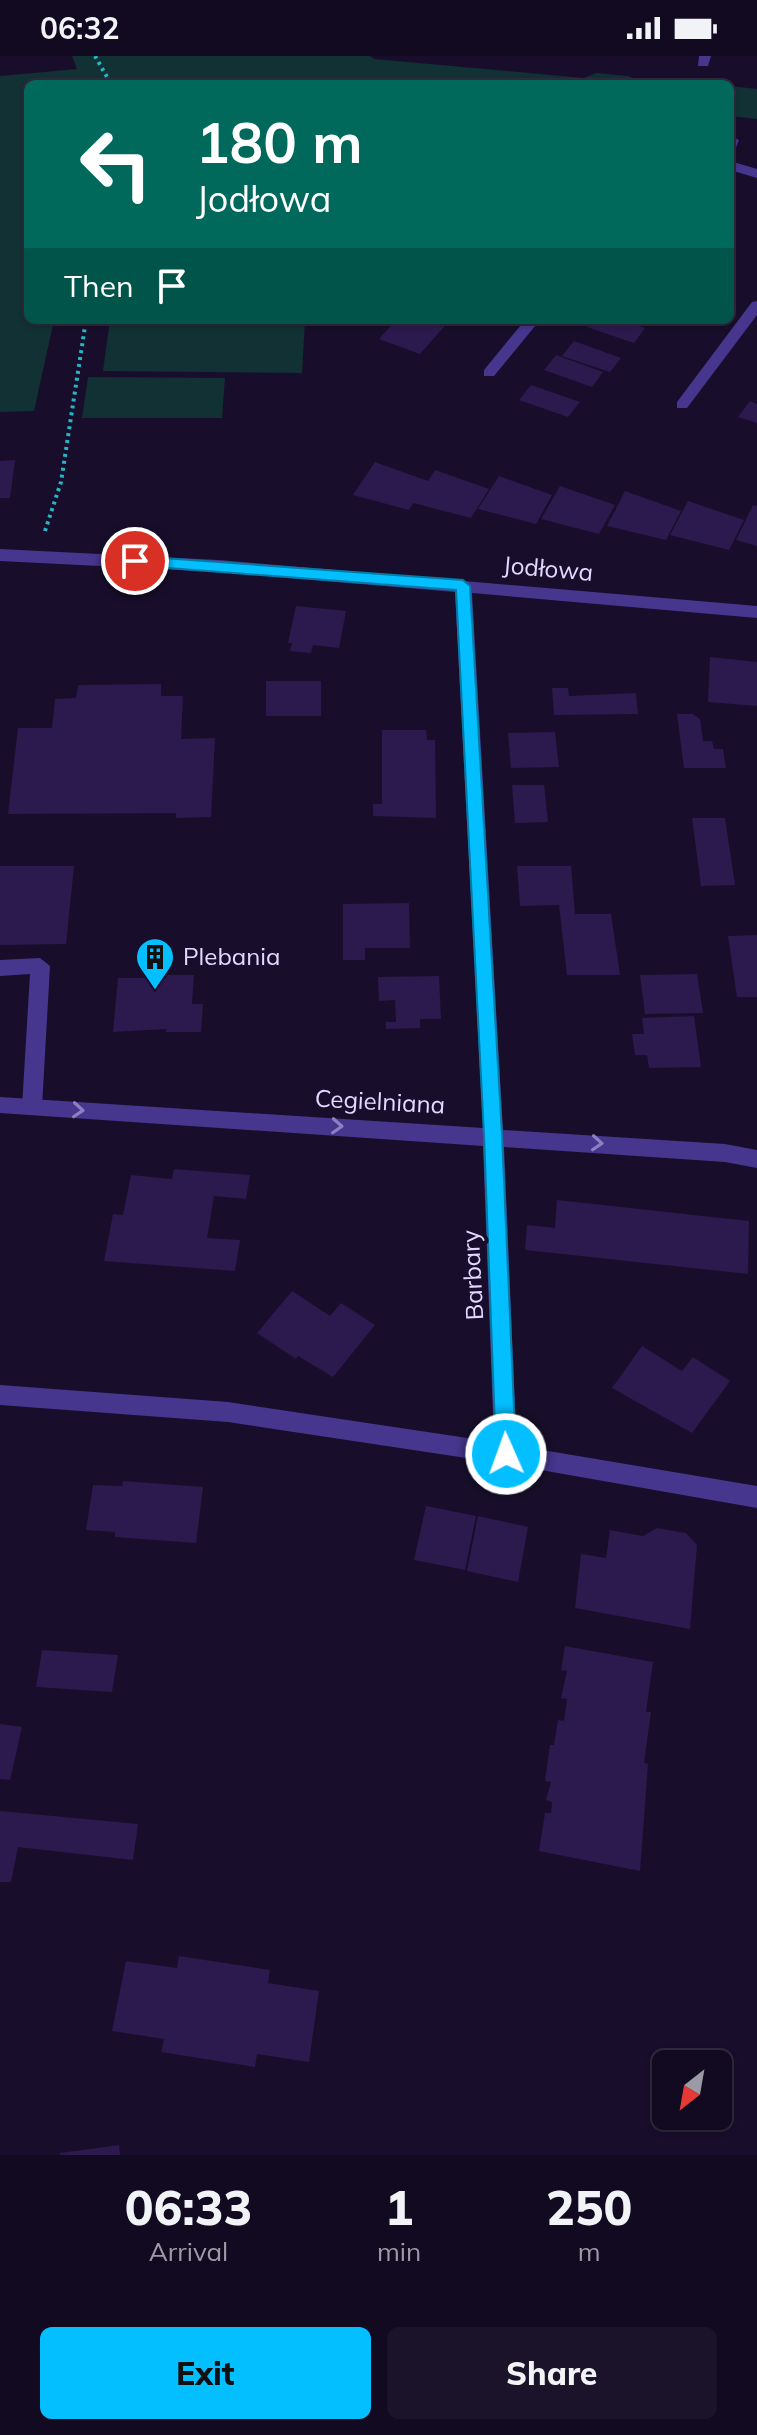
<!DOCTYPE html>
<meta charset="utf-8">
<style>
:root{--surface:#120a20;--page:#1b1329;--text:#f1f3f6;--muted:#9c9aa5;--line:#312b3e;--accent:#04bfff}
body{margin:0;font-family:Mulish,sans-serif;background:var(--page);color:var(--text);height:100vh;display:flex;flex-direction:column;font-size:30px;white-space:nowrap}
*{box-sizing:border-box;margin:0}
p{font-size:26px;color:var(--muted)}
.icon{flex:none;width:44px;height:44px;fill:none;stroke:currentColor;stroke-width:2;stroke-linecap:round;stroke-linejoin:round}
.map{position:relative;height:2099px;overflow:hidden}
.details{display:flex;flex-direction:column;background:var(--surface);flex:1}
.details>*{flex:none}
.hud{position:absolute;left:24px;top:24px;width:710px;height:244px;border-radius:12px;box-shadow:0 2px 6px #0004,0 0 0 2px var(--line);background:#00695c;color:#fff;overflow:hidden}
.needle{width:52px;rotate:211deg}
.buttons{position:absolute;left:652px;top:1994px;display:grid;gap:16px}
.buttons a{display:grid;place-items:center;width:80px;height:80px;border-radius:12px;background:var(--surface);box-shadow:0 2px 6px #0004,0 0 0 2px var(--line);font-size:40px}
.pin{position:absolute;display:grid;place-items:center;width:68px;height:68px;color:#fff;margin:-34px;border:4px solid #fff;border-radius:50%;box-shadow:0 2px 8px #0007}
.me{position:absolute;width:88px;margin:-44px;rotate:358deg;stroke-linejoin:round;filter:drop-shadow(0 0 6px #0008)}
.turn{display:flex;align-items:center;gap:28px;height:168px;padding:0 40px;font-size:36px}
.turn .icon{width:104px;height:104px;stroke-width:2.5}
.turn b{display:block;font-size:56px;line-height:68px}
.then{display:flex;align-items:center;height:76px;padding:0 40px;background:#0003;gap:16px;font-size:30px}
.eta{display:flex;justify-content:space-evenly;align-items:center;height:136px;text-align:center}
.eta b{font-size:48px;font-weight:800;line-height:56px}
.primary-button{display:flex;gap:16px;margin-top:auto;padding:16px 40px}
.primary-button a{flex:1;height:92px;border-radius:12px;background:var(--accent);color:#111;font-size:32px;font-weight:800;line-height:92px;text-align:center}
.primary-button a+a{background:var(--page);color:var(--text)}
.status{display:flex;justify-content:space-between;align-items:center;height:56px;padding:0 40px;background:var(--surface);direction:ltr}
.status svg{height:22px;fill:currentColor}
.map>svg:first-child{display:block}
.green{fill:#113135}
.building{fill:#2c194d}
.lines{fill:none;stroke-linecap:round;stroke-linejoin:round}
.path{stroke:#25b6c6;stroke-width:4;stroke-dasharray:3 4;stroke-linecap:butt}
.lane{fill:#47368e;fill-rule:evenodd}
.street{fill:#47368e;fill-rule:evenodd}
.oneway{stroke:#8d7fc1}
.route{fill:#04bfff;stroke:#037ca6;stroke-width:2}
.labels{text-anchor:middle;stroke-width:8;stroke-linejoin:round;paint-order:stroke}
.street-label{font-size:24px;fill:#e3d8ff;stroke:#180e2b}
.poi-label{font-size:24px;fill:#e3d8ff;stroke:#180e2b;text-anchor:start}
</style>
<div class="status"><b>06:32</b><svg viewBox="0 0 49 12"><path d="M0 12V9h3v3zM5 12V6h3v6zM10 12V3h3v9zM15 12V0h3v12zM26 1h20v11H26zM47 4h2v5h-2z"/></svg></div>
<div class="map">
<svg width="757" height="2099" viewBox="0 0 757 2099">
<rect width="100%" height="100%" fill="#180e2b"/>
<path class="green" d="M72,0h298l4,3 210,19 12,-5 32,3 18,8h-618v236h26l-20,91 -34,1v-336l77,-7z
M730,30l27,3v30l-27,-3z
M110,264h195l-3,53 -199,-2z
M88,321l137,1 -3,40h-140z"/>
<path class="building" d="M396,264h54l-30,34 -41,-15z
M592,264h28l25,8 -11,15 -47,-16z
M574,285l47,17 -11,14 -48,-16z
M556,299l47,17 -11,15 -48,-17z
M531,329l49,17 -12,15 -49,-17z
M750,345l7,3v19l-19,-6z
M15,404l-5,38h-10v-37z
M375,406l53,19 7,-11 54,19 -18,29 -58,-15 -4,7 -56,-15z
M499,420l53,19 -16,29 -58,-15z
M560,430l55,19 -16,29 -58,-15z
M625,435l56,20 -15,29 -59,-14z
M688,445l56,19 -15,30 -59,-15z
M753,449l4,1v40l-21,-6z
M296,550l50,5 -7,37 -26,-3 -2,8 -21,-2 2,-8h-4z
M710,601l47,5v44l-49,-4z
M266,625h55v35h-55z
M161,628v12h22l-2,43 34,-1 -4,79 -35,1v-5l-168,1 10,-86h34l3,-29 21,-1 2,-13z
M552,632h16l1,8 67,-3 2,21 -84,1z
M677,658h16l7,5 3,22h9l2,8h9l3,19h-42z
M382,674h44l1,10h8l1,78 -63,-2v-12h9z
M555,676l4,35 -48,1 -3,-35z
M512,729h32l4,37 -33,1z
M692,762h33l10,67 -34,1z
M0,810h74l-8,78 -66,1z
M517,810h54l4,48h36l9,61h-53l-8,-70 -39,1z
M409,847l1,45h-45v12h-22v-56z
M757,879v62h-20l-9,-61z
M697,918l6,39 -58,1 -5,-39z
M167,919h27l-2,29h11l-2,28h-35v-3l-53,3 5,-54h48z
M439,920l2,43h-21v9l-34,1v-7h10l-1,-22 -16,1 -1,-24z
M694,960l7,51 -52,1 -2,-13h-12l-3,-21h12l-2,-16z
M174,1113l76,6 -4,24 -32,-3 -7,42 33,2 -5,31 -131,-10 9,-47 10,1 8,-40 41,4z
M557,1144l192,21 -1,53 -223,-24 2,-25 28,3z
M292,1235l38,25 11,-13 34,22 -42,52 -35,-21 -2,3 -39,-26z
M642,1290l40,25 11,-14 37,24 -38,52 -80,-45z
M123,1425l80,6 -7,56 -81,-6v-5l-29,-2 7,-45 29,1z
M426,1450l50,10 -11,54 -51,-10z
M478,1460l50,11 -10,55 -51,-11z
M657,1472l29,5 11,12 -7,84 -115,-21 6,-54 25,4 4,-28 33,6z
M565,1590l88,16 -7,50h5l-7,51 4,1 -8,107 -101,-20 6,-38h6l1,-11 -6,-2 5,-18 -6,-1 5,-36h4l4,-25 6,1 3,-22 -6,-1 6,-27 -6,-1z
M42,1594l76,5 -6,37 -76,-5z
M0,1668l22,3 -12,53 -10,-1z
M0,1755l138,13 -5,36 -115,-13 -7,35h-11z
M179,1900l91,14 -2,13 51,8 -10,71 -52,-8 -2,13 -94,-15 3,-13 -52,-8 14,-70 51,7z
M119,2089l1,10h-60v-2z"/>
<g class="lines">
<path class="path" d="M95,0l16,28
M45,475l16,-49 25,-162"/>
<path class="lane" d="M699,0h12l-3,10h-10z
M730,80l9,4 -4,10 -5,1z
M757,245v14l-70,93h-10v-6l75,-100z
M525,264h15l-46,56h-10v-6z
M40,902l10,8 -8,141 -3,6h-14l-3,-6 8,-133 -30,2v-16z
M506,1388l251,42v22l-251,-44 -8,-3 -3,-7 3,-7z"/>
<path class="street" d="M730,105l27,8v9l-27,-8z
M0,493l219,11 538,46v12l-285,-25 31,537 222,14 32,6v18l-32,-6 -221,-15 13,307 -3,7 -8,3 -278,-42 -228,-17v-20l228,17 266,40 -11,-296 -483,-33v-16l483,31 -28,-536 -236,-20 -219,-11z"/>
</g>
<defs><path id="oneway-chevron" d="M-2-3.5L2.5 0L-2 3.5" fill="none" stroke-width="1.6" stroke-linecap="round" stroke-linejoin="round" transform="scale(2)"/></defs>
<g class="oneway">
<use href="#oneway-chevron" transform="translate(78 1054) rotate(4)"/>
<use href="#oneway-chevron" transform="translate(337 1070) rotate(3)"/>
<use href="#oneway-chevron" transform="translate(597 1087) rotate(4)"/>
</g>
<path class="route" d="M135,500l328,24 7,6 32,549 14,319 -3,7 -7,3 -7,-3 -3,-7 -12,-319 -28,-545 -326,-25 -3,-4z"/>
<defs>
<symbol id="building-pin" viewBox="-11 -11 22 30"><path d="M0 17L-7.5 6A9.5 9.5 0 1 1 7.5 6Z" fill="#04bfff" stroke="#180e2b"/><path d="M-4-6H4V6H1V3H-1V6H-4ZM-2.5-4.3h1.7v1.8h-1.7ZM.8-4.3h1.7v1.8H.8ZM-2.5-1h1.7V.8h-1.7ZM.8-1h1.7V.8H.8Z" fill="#111"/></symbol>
</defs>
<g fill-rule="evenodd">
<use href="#building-pin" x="133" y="879" width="44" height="60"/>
</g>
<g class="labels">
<g class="street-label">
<text transform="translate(548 513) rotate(5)" y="8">Jodłowa</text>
<text transform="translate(380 1046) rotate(3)" y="8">Cegielniana</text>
<text transform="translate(473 1219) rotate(-93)" y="8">Barbary</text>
</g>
<g class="poi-label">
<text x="183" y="909">Plebania</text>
</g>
</g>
</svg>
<div class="buttons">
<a><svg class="needle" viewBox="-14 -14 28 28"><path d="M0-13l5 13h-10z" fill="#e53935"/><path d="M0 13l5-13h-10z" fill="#9c9aa5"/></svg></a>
</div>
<div class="pin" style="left:135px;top:505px;background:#d93025"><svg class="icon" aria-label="arrive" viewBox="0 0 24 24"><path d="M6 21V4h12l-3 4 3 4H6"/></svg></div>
<svg class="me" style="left:506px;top:1398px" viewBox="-20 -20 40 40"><circle r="17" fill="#04bfff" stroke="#fff" stroke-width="3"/><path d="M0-11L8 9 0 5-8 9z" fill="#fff"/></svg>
<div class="hud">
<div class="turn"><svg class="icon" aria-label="left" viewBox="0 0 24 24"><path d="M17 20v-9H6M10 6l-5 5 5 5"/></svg><div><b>180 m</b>Jodłowa</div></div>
<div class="then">Then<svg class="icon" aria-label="arrive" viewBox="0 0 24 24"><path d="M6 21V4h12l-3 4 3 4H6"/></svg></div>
</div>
</div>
<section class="details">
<div class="eta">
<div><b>06:33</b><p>Arrival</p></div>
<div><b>1</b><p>min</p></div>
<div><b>250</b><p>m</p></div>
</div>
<div class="primary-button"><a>Exit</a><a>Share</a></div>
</section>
